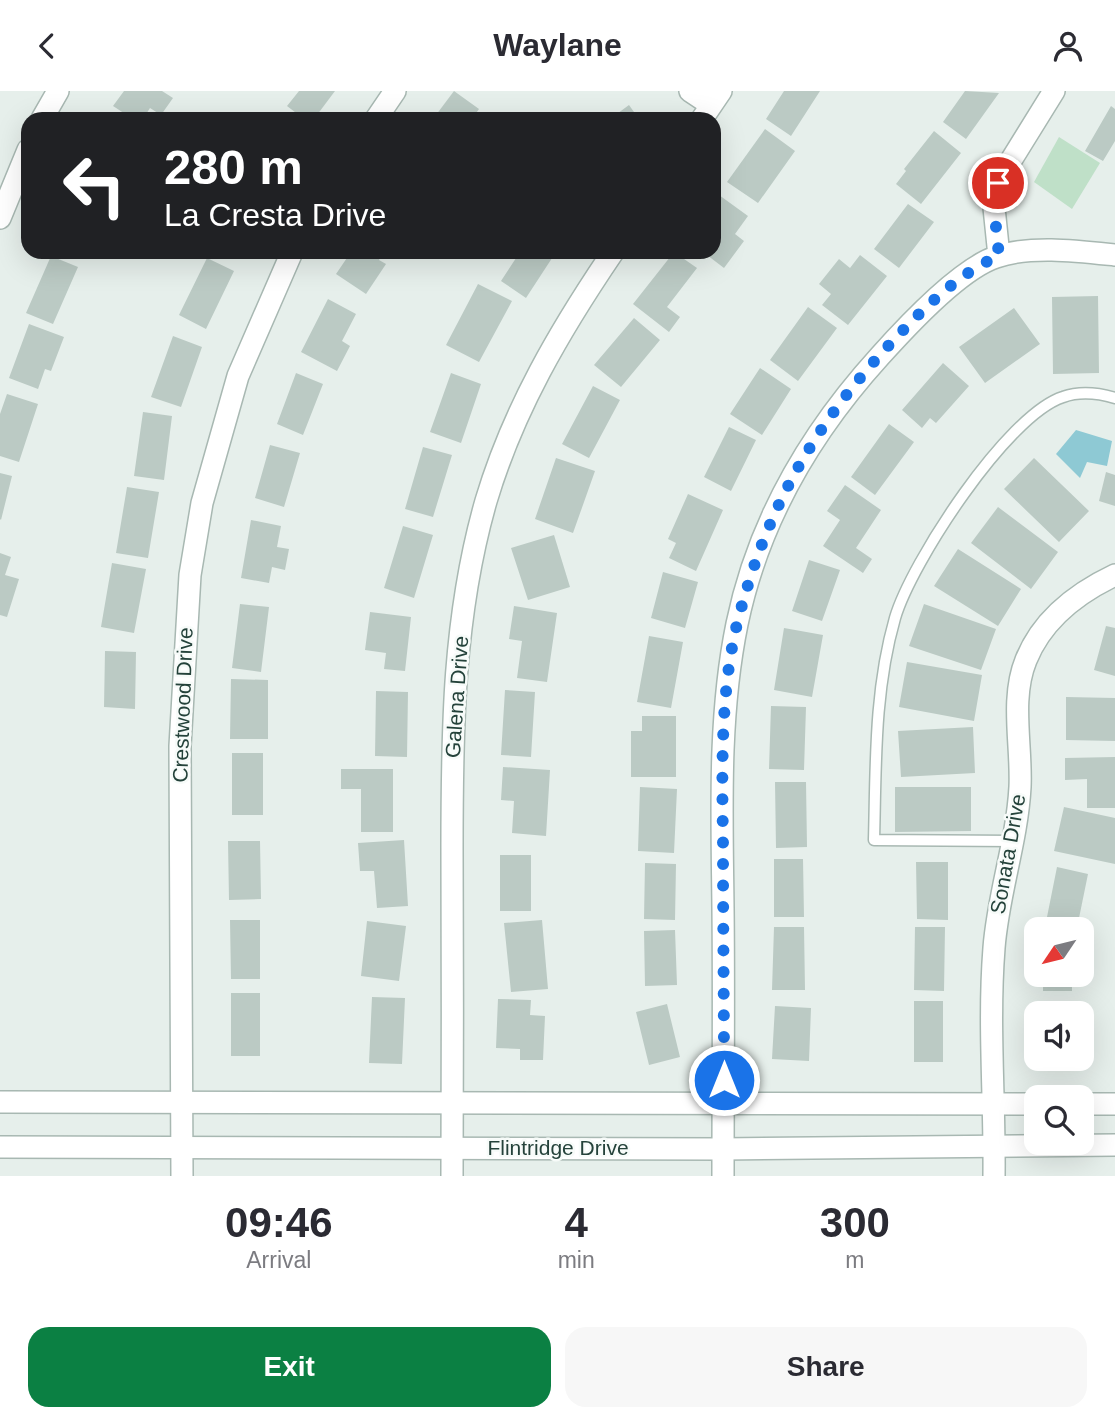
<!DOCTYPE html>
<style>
:root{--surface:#fff;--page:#f7f7f7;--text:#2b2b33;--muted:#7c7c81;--accent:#0b8043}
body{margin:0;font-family:Arial,sans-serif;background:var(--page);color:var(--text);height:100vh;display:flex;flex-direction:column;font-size:26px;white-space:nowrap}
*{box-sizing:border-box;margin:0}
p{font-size:23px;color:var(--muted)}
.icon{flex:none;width:38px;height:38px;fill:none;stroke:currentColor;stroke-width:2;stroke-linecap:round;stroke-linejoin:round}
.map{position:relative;height:1085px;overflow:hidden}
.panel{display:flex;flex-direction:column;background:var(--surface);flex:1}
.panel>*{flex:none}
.hud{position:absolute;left:21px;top:21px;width:700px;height:147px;border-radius:21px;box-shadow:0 7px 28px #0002;background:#202124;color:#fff;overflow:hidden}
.needle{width:46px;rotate:235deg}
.buttons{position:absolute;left:1024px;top:826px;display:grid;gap:14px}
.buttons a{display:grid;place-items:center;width:70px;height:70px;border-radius:14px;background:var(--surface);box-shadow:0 7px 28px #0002;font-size:35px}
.pin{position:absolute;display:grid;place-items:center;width:60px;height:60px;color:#fff;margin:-30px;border:4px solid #fff;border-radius:50%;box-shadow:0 2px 7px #0007}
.me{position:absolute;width:77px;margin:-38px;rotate:0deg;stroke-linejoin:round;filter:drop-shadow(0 0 5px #0008)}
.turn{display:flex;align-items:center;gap:24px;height:147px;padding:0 28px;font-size:32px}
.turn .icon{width:91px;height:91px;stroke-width:2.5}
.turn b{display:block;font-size:49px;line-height:60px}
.eta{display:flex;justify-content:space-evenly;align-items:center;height:119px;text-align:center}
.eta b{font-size:42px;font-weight:700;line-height:49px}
.cta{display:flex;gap:14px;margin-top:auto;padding:14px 28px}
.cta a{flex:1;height:80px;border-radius:21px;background:var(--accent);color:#fff;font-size:28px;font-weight:700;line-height:80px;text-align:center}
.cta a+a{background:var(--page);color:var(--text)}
header{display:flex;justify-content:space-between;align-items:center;height:91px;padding:0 28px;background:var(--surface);font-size:32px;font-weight:700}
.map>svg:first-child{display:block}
.green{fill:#bfe0c8}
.water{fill:#8ec9d4}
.building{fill:#bbcac4}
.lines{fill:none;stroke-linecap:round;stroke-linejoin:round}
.service-casing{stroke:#a8b8b2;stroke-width:13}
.minor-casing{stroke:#a8b8b2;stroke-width:24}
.tertiary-casing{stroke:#a8b8b2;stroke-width:24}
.service{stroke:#fff;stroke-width:10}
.minor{stroke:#fff;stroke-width:21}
.tertiary{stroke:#fff;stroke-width:21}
.route{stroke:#1a73e8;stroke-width:12;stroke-dasharray:0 21.6}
.labels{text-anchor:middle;stroke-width:5;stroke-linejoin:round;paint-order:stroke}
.street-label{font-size:21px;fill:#24423a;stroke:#f7fbf9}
</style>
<header><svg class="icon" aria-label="back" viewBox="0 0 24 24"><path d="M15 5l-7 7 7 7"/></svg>Waylane<svg class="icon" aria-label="person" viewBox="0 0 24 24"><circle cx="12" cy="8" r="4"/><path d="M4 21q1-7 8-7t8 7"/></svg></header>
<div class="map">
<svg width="1115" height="1085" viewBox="0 0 1115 1085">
<rect width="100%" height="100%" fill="#e6efeb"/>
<path class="green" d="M1059,46l41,26 -28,46 -38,-27z"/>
<path class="water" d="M1076,339l36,11 -5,25 -20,-4 -7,16 -24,-24z"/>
<path class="building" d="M124,0h38l11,7 -12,17 -11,-7 -7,11h-10l-20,-13z
M299,0h36l-21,28h-10l-17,-13z
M454,0l25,18 -7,10h-39z
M784,0h36l-29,45 -25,-17z
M965,0l34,2 -33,46 -23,-17z
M629,14l10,14h-29z
M1111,15l4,3v32l-12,20 -18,-10z
M765,38l30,22 -37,52 -31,-21z
M934,40l27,22 -40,51 -25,-20 10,-13 -2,-2z
M719,104l29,21 -13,18 9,7 -20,27 -21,-16h11v-50z
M908,113l26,18 -35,46 -25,-19z
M351,161h33l-5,8 7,4 -20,30 -30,-20z
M520,161h36l-30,46 -25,-17z
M674,161l23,16 -30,39 13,10 -11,15 -36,-28z
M860,164l27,21 -39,49 -26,-20 9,-11 -12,-10 20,-25 11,9z
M51,165l27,11 -25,57 -27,-11z
M207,167l27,13 -28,58 -27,-14z
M478,193l34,17 -33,61 -33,-17z
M1098,205l1,77 -46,1 -1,-77z
M328,208l28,15 -14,27 8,5 -13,25 -36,-19z
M808,216l29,21 -39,53 -28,-21z
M1014,217l26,36 -55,39 -26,-36z
M634,227l26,22 -39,47 -27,-22z
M29,233l35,13 -13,34 -6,-2 -7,20 -29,-11z
M173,245l29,11 -21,60 -30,-10z
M943,272l26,23 -33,37 -6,-5 -8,10 -20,-18z
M760,277l31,21 -29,46 -32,-21z
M296,282l27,11 -20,51 -26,-11z
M451,282l30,11 -20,59 -31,-11z
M593,295l27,14 -31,58 -27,-14z
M7,303l31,10 -19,58 -19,-6v-42z
M143,321l29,4 -8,64 -30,-4z
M889,333l25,18 -39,53 -24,-18z
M729,336l27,13 -25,51 -27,-14z
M270,354l30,8 -16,54 -29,-9z
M423,356l29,8 -19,62 -28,-8z
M556,367l39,13 -22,62 -38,-14z
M1034,367l55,53 -30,31 -55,-53z
M1106,381l9,3v31l-16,-5z
M0,382l12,3 -11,44 -1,-1z
M845,394l36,25 -25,38 16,11 -9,14 -40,-27 17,-26 -13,-9z
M127,396l32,5 -11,66 -32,-5z
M688,403l35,16 -27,61 -27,-13 7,-15 -8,-4z
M998,416l60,45 -27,37 -60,-46z
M251,429l30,6 -4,21 12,2 -4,21 -13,-3 -3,16 -28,-5z
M403,435l30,9 -19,63 -30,-10z
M554,444l16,52 -42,13 -17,-52z
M958,458l63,40 -23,37 -64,-40z
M0,462l11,4 -6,18 14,4 -12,38 -7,-2z
M809,469l31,10 -18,51 -30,-10z
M112,472l34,6 -12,64 -33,-6z
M663,481l35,10 -13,46 -34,-10z
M240,513l29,3 -8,65 -29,-4z
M924,513l72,25 -15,41 -72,-24z
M514,515l43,7 -10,69 -30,-4 5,-37 -13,-2z
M370,521l41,5 -6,54 -21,-2 2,-16 -21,-3z
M1106,535l9,2v48l-21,-6z
M784,537l39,7 -11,62 -38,-7z
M649,545l34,6 -12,66 -34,-6z
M105,560l31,1 -1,57 -31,-2z
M907,571l75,13 -8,46 -75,-14z
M231,588l37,1v59h-38z
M505,599l30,2 -4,65 -30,-2z
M376,600l32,1 -1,65 -32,-1z
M1066,606l49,1v43l-49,-1z
M771,615l35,1 -2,63 -35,-1z
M642,625h34v61h-45v-46h11z
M973,636l2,46 -74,4 -3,-46z
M232,662h31v62h-31z
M1115,666v51h-28v-29l-22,1v-22z
M503,676l47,3 -4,66 -34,-3 2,-32 -13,-1z
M341,678h52v63h-32v-43h-20z
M775,691h31l1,65 -31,1z
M640,696l37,2 -3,64 -36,-2z
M895,696h76v44l-76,1z
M1064,716l51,11v46l-61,-13z
M404,749l4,66 -31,2 -3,-37h-14l-2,-28z
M228,750h32l1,58 -32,1z
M500,764h31v56h-31z
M774,768h29l1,58h-30z
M916,771h32v58l-31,-1z
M645,772l31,1 -1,56 -31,-1z
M1057,776l31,7 -10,49 -31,-6z
M230,829h30v59h-29z
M542,829l6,69 -37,3 -7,-69z
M367,830l39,5 -7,55 -38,-5z
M774,836h30l1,63h-33z
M915,836h30l-1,64 -30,-1z
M675,839l2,55 -32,1 -1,-55z
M1043,884h29v16h-29z
M231,902h29v63h-29z
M372,906l33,1 -3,66 -33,-1z
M498,908l33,1 -1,15 15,1 -2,44h-23v-11l-24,-1z
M914,910h29v61h-29z
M667,913l13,53 -31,8 -13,-53z
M775,915l36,2 -2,53 -37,-2z
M1042,917h31v5h-30z"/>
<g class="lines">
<defs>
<path id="service" d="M1014,750l-140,-1c2,-75 0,-149 21,-222 16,-55 112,-203 168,-221 17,-6 35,-4 52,1"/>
<path id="minor" d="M690,0l21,14
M42,28l16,-28
M376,28l19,-28
M702,28l19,-28
M0,127l28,-68
M999,165l-6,-58 4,-15 57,-92
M182,1085l-2,-430 10,-171 12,-72 36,-127 54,-124
M452,1085c1,-109 0,-219 0,-328 0,-118 1,-232 34,-347 27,-91 74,-171 127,-249
M723,1085c0,-89 1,-179 0,-268 -1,-94 -5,-191 14,-284 21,-102 74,-192 143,-268 26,-29 80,-87 116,-99 35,-12 82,-6 119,-2
M994,1085c1,-76 -6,-152 0,-228 4,-54 23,-106 26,-161 2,-41 -10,-88 6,-127 16,-40 51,-67 89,-85"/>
<path id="tertiary" d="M0,1011l1036,2
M1082,1013h33
M0,1056l723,2 392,-4"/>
</defs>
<use href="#service" class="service-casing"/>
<use href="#minor" class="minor-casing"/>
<use href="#tertiary" class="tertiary-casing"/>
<use href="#service" class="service"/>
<use href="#minor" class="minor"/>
<use href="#tertiary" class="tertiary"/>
</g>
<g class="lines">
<path class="route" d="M724,989c0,-79 -1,-159 -1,-238 -1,-72 -3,-151 15,-222 27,-104 69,-183 140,-263 32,-35 77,-83 121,-101l-6,-58 5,-15"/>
</g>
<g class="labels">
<g class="street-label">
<text transform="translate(457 606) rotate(-86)" y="7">Galena Drive</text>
<text transform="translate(183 614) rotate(-88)" y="7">Crestwood Drive</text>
<text transform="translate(1008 763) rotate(-80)" y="7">Sonata Drive</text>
<text x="558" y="1064">Flintridge Drive</text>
</g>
</g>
</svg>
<div class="buttons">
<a><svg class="needle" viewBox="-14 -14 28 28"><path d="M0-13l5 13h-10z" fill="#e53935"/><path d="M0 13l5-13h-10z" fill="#7c7c81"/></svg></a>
<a><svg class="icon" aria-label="sound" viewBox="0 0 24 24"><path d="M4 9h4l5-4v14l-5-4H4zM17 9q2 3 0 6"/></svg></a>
<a><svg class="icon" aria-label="search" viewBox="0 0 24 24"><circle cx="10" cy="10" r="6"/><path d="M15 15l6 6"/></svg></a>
</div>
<div class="pin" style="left:998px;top:92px;background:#d93025"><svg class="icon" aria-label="arrive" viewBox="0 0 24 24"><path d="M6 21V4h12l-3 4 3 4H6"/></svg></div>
<svg class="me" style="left:724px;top:989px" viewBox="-20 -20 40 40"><circle r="17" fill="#1a73e8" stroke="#fff" stroke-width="3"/><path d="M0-11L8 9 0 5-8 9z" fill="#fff"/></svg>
<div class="hud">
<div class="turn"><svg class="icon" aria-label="left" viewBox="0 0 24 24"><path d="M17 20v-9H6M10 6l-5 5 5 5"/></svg><div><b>280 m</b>La Cresta Drive</div></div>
</div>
</div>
<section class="panel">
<div class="eta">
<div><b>09:46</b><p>Arrival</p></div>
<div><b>4</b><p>min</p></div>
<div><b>300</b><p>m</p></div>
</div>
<div class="cta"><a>Exit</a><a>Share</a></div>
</section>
